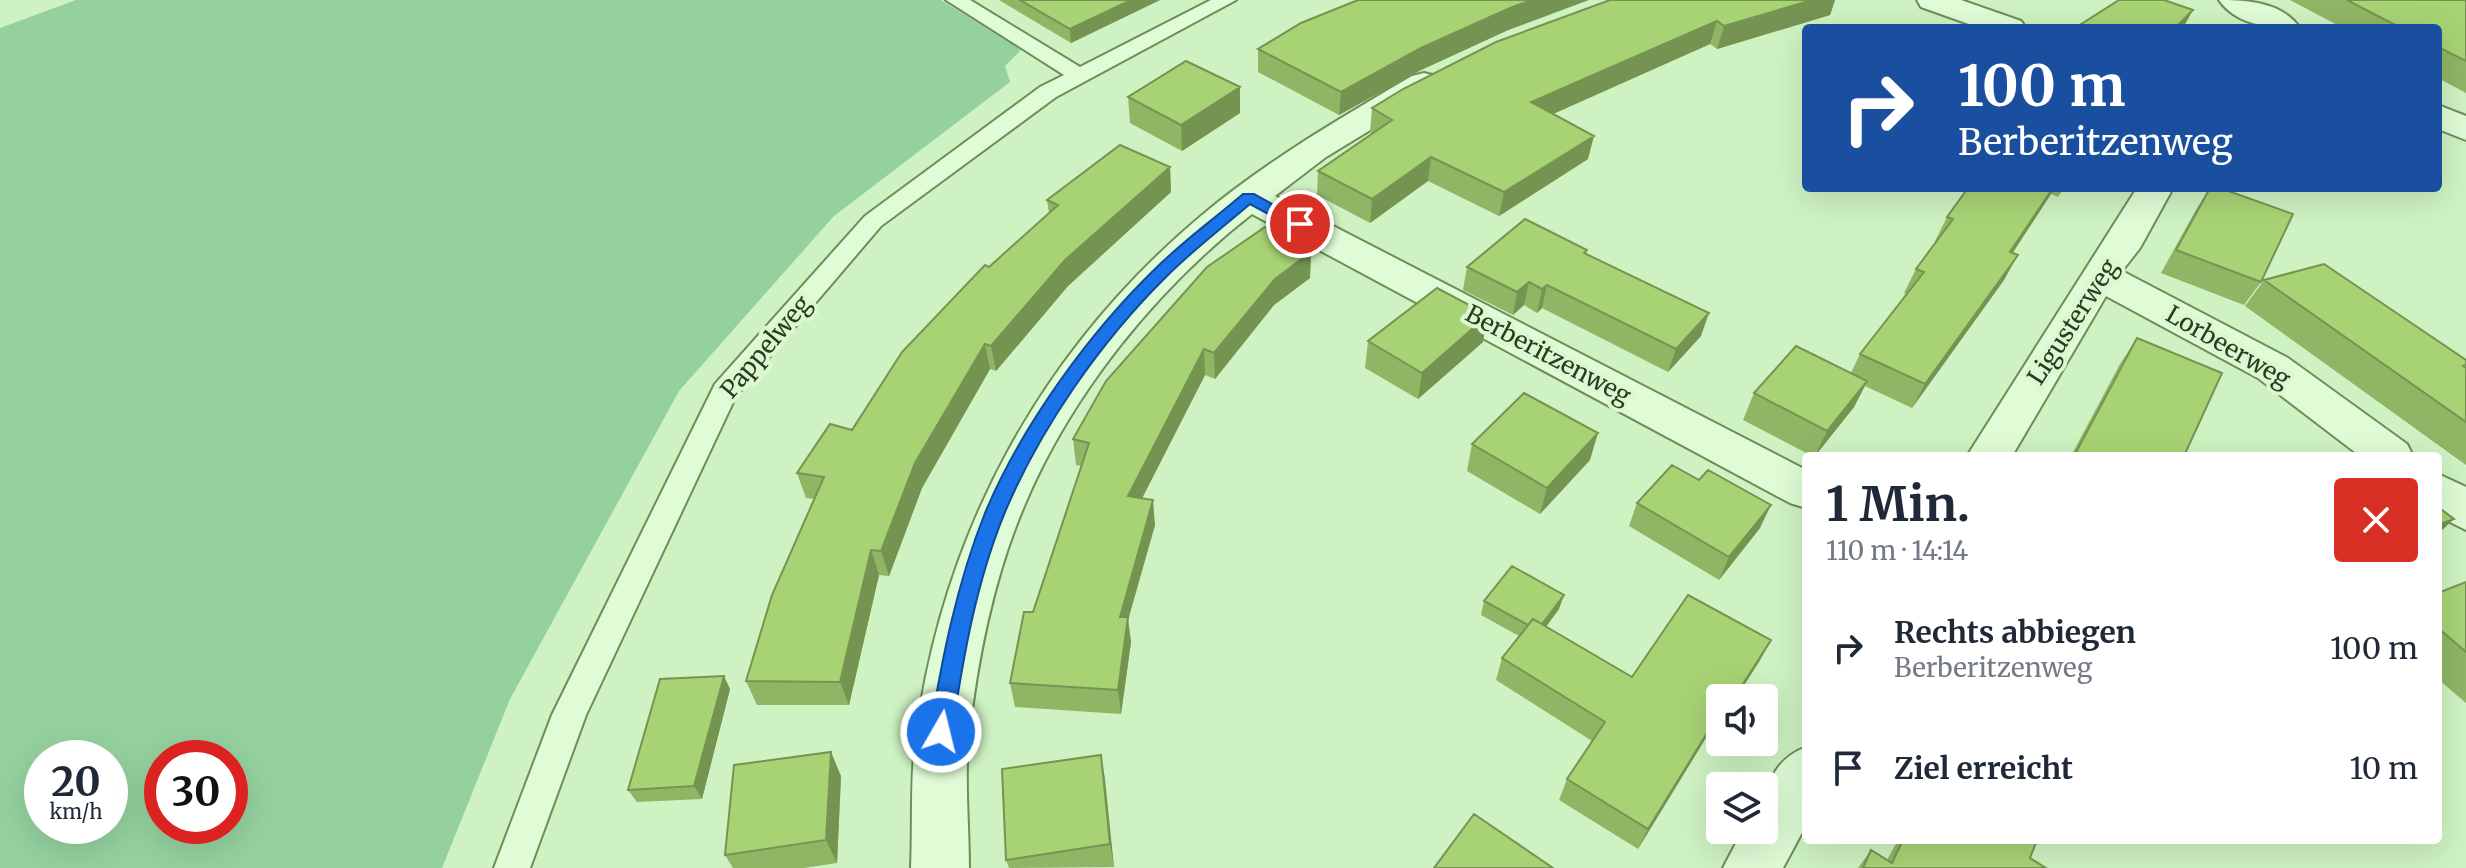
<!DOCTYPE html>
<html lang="de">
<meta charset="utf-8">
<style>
:root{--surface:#fff;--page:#f6f6f7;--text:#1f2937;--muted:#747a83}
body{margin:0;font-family:Merriweather,serif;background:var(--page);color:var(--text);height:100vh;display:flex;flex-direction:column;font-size:30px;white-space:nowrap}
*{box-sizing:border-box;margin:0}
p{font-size:26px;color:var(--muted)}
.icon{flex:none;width:44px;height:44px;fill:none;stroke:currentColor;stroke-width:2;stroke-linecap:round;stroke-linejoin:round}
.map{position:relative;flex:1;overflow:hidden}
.panel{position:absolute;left:1802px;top:452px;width:640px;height:392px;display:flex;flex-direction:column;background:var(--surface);border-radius:8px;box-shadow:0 8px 32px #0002}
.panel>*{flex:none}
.guide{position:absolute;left:1802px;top:24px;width:640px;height:168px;border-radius:8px;box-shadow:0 8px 32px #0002;background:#1a4fa0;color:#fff;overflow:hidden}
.controls{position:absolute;left:1706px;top:684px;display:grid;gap:16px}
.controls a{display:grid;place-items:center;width:72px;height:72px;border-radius:8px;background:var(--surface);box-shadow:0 8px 32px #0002;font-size:40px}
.speed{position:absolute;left:24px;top:740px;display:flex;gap:16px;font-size:40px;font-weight:700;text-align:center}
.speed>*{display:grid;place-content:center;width:104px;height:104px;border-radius:50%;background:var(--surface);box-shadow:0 8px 32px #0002;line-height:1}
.speed small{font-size:20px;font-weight:400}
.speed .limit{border:12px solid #d22;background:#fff;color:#111}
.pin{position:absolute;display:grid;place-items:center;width:68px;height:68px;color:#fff;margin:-34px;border:4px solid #fff;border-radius:50%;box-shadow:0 2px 8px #0007}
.me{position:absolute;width:88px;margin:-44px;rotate:8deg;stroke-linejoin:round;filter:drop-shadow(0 0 6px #0008)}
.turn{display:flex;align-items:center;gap:28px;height:168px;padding:0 24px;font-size:36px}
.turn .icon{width:104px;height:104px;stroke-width:2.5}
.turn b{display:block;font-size:56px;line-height:68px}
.round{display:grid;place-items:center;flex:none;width:84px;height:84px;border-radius:8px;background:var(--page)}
.head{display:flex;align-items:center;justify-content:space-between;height:136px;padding:0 24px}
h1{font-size:48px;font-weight:700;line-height:60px}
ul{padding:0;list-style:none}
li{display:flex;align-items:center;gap:24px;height:120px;padding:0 24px}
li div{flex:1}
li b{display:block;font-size:30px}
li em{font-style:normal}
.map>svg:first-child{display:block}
.green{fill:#95d19f;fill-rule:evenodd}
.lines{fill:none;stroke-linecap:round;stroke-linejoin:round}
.lane-casing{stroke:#6e8d57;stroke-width:4}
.street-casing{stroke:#6e8d57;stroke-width:4}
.lane{fill:#dffcd6;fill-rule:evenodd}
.street{fill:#dffcd6;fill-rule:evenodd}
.wall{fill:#90b565}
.shaded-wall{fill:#759452}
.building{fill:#a7d375;stroke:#759452;stroke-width:2}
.route{fill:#1a73e8;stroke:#114b97;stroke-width:2}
.labels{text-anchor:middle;stroke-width:8;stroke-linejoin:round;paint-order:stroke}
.street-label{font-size:24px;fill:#2b3c1d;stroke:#dbf8d2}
</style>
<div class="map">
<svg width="2466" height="868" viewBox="0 0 2466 868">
<rect width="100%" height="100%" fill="#cef2c2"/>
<path class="green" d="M76,0h865l80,50 -16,16 5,16 -176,134 -155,175 -169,308 -68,169h-442v-840zM42,758h68v68h-68zM162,758h68v68h-68z"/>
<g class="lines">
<defs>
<path id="lane" d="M946,0h24l110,67 131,-67h25l-180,97 -175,129 -145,170 -150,319 -56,153h-36l58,-153 163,-331 150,-168 175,-129 24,-12z"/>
<path id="street" d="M1917,0h44l60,21 5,7h-46l-59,-21z
M2219,0c28,0 63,2 81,28 -29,0 -63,-2 -81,-28z
M1424,73l12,3 5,7 -5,7 -110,67 -51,39 531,274v38l-16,-5 -538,-289c-95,74 -180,179 -227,290 -31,72 -47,152 -56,230 -5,43 0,90 0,134h-58c2,-44 -1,-90 5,-133 28,-206 126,-385 285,-519 64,-54 138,-97 211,-140z
M2438,105l28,11v24l-28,-11z
M2137,188h36l-33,60 -18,23 166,87 119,86 6,12h-53l-102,-78 -152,-82 -94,160h-45z
M2438,474l28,13v43l-28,-14z
M1806,747v78l-23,43h-60l20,-38h21c0,-36 4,-68 42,-83z"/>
</defs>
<use href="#lane" class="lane-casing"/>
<use href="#street" class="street-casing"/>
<use href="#lane" class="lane"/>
<use href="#street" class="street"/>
</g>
<path class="wall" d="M999,0h161l-89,43z
M1610,0h225l-5,15 -113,34 -7,-5 -157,70 35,45 -89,57 -71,-35 -58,42 -53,-28 1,-24 54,-38 -2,-1 2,-24z
M2290,0h176v93l-28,-15v-50h-95z
M1506,31l-87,40 -80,44 -81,-43v-23z
M1128,97l112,16 -58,38 -52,-28z
M1170,167l1,25 -103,94 -72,85 -6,-2 -68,119 -33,88 -10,-1 -30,130h-92l-11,-24 68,-182 -8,-1 -9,-25 55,-43 137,-163 60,-54 -2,-13z
M1968,188h96l-6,9 -7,-3 -39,59 -8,27 -92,128 -47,-22 -11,21 -39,49h-3l-69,-36 11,-27 97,-20 9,-19 46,-60 -2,-1 12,-24 21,-28h-2l12,-24z
M2210,188l51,94 -17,23 -83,-32 36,-65z
M1587,250l-1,4 115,82 -33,36 -126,-64 -5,5 -13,-8 -11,10 -50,-25 4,-23z
M1311,252l-1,26 -36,27 -59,74 -10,-4 -63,123 13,27 -27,95 3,22 -10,72 -106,-7 -5,-24 72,-217 -6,-1 -3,-26z
M2264,280l202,80v105l-221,-159z
M2137,338l47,118h-113l49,-92z
M1368,341l115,1 -65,57 -53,-31z
M1472,444l118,16 -50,54 -73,-43z
M1637,503l123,25 -41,52 -90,-54z
M2466,582v121l-28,-24v-86z
M1484,601l75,8 -13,18 86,50 139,-37 -12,22 -39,36v26l-1,1 -4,-2 -77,126 -79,-49 8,-21 25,-38 -96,-61 6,-22 17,-22 -38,-21z
M730,689l-28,110 -65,3 -9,-12z
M1101,755l13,112 -105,1 -3,-8z
M841,776l-4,87 -33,5h-71l-8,-13z
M1898,840h139l-7,18 16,10h-188l13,-18 16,10z"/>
<path class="shaded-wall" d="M1131,0h29l-89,43 -1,-14z
M1532,0h57l-83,31 -87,40 -80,44 2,-23 80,-44 89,-40z
M1812,0h23l-5,15 -113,34 7,-23z
M2193,10l-10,18h-8z
M1717,21l-7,23 -184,82 5,-24z
M1240,87v26l-58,38 -1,-26z
M1594,136l-6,23 -89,57 5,-24z
M1431,157l-3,24 -58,42 2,-24z
M1170,167l1,25 -103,94 -72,85 -5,-25 74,-86z
M2053,188h2l-4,6 -54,83 13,-25z
M1311,252l-1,26 -36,27 -59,74 -1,-26 61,-74z
M2018,255l-14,25 -92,128 13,-24z
M1529,282l-5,23 -11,10 4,-23z
M1547,285l-5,23 -5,5 5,-24z
M1709,313l-8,23 -33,36 8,-23z
M1488,315l-5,27 -65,57 4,-26z
M985,344l5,25 -68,119 -33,88 -8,-25 34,-88z
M1204,349l1,26 -75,147 -2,-26z
M1867,381l-13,26 -39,49 12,-25z
M1598,433l-8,27 -50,54 7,-26z
M1153,500l2,25 -27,95 3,22 -10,72 -3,-24 2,-73z
M1771,505l-11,23 -41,52 10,-23z
M2454,519l-16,15v-9z
M871,550l8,25 -30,130 -9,-23z
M1564,595l-5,14 -26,35 4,-13z
M1771,640l-12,22 -23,36h-2z
M724,676l6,13 -28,110 -8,-13z
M1720,712l-5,11 -77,126 10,-20z
M831,752l10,24 -4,87 -11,-23z
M1101,755l4,24 9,88 -4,-23z"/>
<path class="building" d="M1020,0h111l-61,29z
M1358,0h174l-22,8 -89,40 -80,44 -83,-43 43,-26z
M1610,0h202l-88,26 -7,-5 -186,81 63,34 -90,56 -73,-35 -59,42 -54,-28 74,-51 -20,-12 31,-19 93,-47z
M2119,0h45l29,10 -18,18h-100z
M2347,0h119v61l-28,-14v-19h-37z
M1186,61l54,26 -59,38 -53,-28z
M1120,145l50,22 -105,93 -74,86 -6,-2 -70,119 -34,88 -10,-1 -31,132 -94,-1 26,-86 52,-118 -27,-4 33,-49 22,6 50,-78 83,-87 4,2 69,-62 -11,-5z
M1968,188h85l-43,64 8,3 -93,129 -65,-30 64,-82 -8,-3 37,-50 -6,-2z
M2210,188h10l73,26 -32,68 -85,-32z
M1525,219l62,31 -3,3 125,60 -33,36 -129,-64 -5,4 -13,-7 -12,10 -50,-25z
M1265,227l46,25 -36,27 -61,74 -10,-4 -76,147 25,4 -33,117h8l-10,73 -108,-7 14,-71h9l56,-169 -16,-4 33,-58 101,-114z
M2324,264l142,96v5l-3,1 3,2v54l-202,-142z
M1437,288l51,27 -66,58 -54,-32z
M2137,338l85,35 -38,83h-110z
M1796,346l71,35 -40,50 -73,-38z
M1524,393l74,40 -51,55 -75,-44z
M1672,465l27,15 9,-10 63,35 -42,52 -92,-54z
M2438,507l16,12 -16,6z
M1512,566l52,29 -22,29 -9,-5 -5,6 -44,-24z
M2466,582v70l-28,-24v-35z
M1688,595l83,45 -37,58h-14v14l-72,117 -81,-50 38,-57 -103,-64 31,-39 99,58z
M724,676l-30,110 -66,4 32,-111z
M831,752l-5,88 -101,15 9,-90z
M1101,755l9,89 -104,16 -4,-91z
M1474,814l79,54h-119z
M1903,840h134l-7,18 16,10h-183l8,-18 21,13z"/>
<path class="route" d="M1243,194h11l54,30 -14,4 -44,-24c-28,24 -57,46 -83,72 -66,65 -126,151 -162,236 -29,70 -42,146 -53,220l-3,6 -8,3 -8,-3 -3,-6c12,-74 27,-149 55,-219 36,-86 103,-179 170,-244 27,-27 59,-50 88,-75z"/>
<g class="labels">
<g class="street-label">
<text transform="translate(2073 322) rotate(-57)" y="8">Ligusterweg</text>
<text transform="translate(766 347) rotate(-50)" y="8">Pappelweg</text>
<text transform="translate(2228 347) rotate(30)" y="8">Lorbeerweg</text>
<text transform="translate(1548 355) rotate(28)" y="8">Berberitzenweg</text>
</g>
</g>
</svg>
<div class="controls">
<a><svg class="icon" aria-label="sound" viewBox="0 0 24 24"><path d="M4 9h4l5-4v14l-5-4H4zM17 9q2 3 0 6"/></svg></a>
<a><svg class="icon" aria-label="layers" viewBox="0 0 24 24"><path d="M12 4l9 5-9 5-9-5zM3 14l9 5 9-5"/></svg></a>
</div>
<div class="speed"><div>20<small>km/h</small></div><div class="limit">30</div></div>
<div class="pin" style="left:1300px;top:224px;background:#d93025"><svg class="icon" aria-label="arrive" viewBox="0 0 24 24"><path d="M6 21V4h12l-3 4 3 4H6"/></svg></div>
<svg class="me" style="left:941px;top:732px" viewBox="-20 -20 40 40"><circle r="17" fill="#1a73e8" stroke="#fff" stroke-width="3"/><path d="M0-11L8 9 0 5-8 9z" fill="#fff"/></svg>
<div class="guide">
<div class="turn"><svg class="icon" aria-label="right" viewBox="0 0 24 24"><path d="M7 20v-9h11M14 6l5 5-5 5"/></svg><div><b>100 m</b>Berberitzenweg</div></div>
</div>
<section class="panel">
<div class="head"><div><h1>1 Min.</h1><p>110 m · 14:14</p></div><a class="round" style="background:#d93025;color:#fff"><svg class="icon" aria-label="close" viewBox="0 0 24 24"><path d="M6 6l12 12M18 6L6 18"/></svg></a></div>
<ul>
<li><svg class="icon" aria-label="right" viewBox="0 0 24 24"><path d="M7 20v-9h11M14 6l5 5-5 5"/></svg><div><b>Rechts abbiegen</b><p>Berberitzenweg</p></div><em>100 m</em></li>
<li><svg class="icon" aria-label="arrive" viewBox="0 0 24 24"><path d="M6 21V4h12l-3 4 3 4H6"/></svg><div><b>Ziel erreicht</b></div><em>10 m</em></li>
</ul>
</section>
</div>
